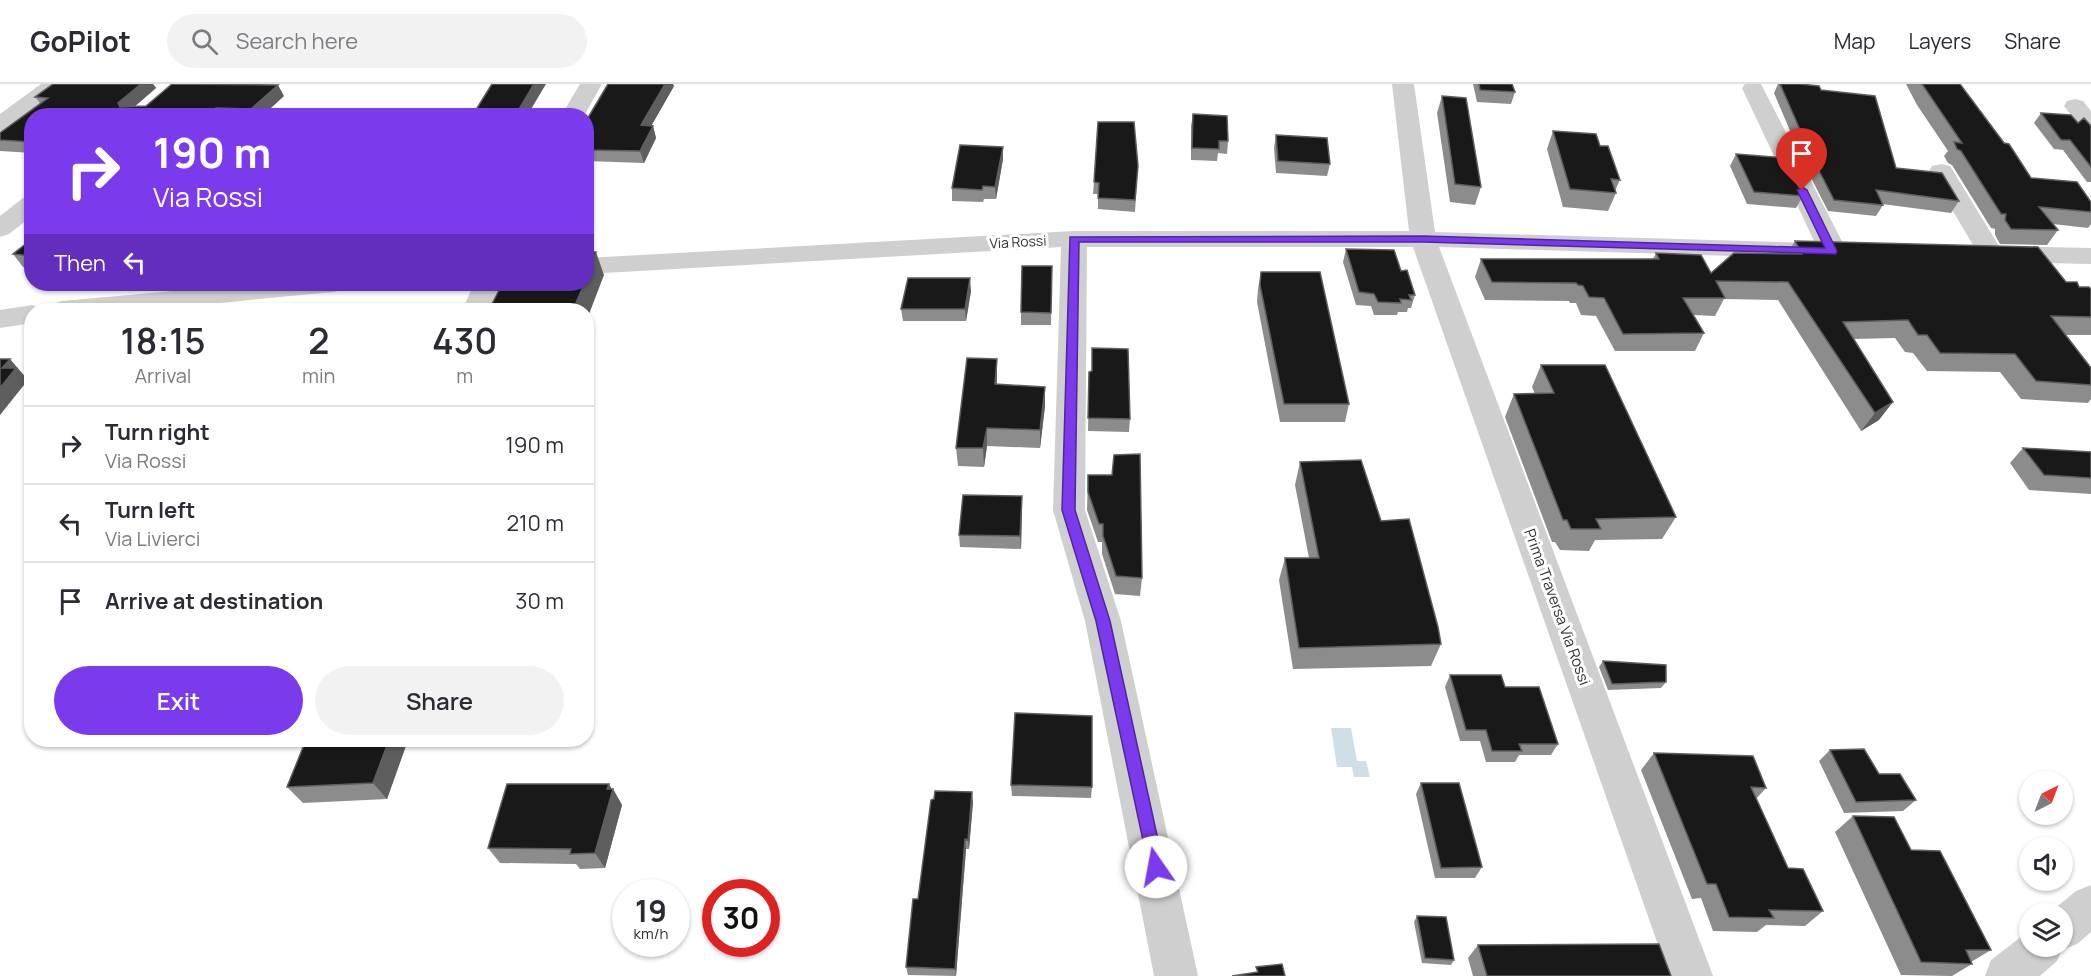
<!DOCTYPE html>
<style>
:root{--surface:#fff;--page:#f2f2f3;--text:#2b2b33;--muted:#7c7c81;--line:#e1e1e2;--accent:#7c3aed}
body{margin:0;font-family:Manrope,sans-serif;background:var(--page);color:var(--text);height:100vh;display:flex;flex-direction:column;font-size:22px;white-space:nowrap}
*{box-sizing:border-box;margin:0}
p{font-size:20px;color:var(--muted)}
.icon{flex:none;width:33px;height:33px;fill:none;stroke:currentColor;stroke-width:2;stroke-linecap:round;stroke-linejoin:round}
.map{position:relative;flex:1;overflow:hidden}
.drawer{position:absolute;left:24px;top:219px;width:570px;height:444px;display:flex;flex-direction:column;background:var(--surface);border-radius:24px;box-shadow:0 2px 4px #0004}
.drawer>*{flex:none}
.top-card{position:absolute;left:24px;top:24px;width:570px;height:183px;border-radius:24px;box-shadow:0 2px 4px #0004;background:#7c3aed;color:#fff;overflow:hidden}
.needle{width:39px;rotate:42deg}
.tools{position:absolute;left:2019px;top:687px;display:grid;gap:12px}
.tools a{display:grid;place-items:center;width:54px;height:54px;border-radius:50%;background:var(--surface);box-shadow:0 2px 4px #0004;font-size:30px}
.speed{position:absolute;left:612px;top:795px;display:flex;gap:12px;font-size:30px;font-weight:700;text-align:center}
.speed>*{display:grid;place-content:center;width:78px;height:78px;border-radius:50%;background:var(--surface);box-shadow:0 2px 4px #0004;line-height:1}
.speed small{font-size:15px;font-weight:400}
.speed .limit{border:9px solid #d22;background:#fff;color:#111}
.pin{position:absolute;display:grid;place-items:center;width:51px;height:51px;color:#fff;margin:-62px -26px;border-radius:50% 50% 50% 0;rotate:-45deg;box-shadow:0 0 6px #0007}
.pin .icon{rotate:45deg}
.me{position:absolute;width:66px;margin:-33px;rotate:348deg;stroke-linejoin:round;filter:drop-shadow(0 0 4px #0008)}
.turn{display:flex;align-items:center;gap:21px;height:126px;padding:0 30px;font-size:27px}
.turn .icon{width:78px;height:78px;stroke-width:2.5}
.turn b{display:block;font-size:42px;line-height:51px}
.then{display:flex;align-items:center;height:57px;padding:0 30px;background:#0003;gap:12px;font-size:22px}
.eta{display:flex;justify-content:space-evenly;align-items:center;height:102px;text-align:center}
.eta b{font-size:36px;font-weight:600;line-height:42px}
.action{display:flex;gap:12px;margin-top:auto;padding:12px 30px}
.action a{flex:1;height:69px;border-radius:36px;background:var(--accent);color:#fff;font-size:24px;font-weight:600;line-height:69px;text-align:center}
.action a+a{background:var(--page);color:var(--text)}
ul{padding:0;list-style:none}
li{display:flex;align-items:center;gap:18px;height:78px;padding:0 30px;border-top:2px solid var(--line)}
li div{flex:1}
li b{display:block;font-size:22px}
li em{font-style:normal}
header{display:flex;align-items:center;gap:36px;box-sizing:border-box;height:84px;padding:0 30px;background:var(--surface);border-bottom:2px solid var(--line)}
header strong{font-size:28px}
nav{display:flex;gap:33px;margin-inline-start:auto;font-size:21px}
.search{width:420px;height:54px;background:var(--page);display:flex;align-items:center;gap:15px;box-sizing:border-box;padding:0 21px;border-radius:33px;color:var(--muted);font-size:22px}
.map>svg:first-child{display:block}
.water{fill:#cedfe8}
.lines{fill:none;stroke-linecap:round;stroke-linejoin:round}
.minor{fill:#cfcfcf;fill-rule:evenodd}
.wall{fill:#8c8c8c}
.shaded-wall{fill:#5e5e5e}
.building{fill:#191919;stroke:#5e5e5e;stroke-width:1.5}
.route{fill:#7c3aed;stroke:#51269a;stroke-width:1.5}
.labels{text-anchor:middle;stroke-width:6;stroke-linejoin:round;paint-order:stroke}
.far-street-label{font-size:14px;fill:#323232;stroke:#fff}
.street-label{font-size:15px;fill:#323232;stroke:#fff}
</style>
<header>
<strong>GoPilot</strong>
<div class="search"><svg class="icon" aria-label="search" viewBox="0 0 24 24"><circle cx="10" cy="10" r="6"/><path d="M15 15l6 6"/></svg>Search here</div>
<nav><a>Map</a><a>Layers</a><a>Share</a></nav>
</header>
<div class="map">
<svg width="2091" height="892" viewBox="0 0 2091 892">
<rect width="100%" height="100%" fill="#fff"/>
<path class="water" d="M1331,644h20l6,33h9l4,16h-16l-2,-10h-15z"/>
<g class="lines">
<path class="minor" d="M41,0h25l-58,46 -8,2v-18z
M580,0h22l-18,32h-23z
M1392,0h22l21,148 380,11 -73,-155 3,-4h16l86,167 -4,6 -11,2 -393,-12 274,729h-44l-256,-729h-326l-2,263 36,111 77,355h-44l-69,-355 -32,-111 8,-263 -475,27v-16l488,-27h335z
M2075,15l8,2 8,10v21l-8,-2 -19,-24 3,-5z
M1941,80l9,2 49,80 92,2v16l-100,-2 -9,-2 -53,-89 3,-5z
M32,112v20l-23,18 -9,3v-21l23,-18z
M251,200h95l-3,6 -10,2 -187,18h-98l4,-6 10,-3z
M474,200h26l-11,26h-27z
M32,221l12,5h-12v13l-32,5v-18z
M2091,801v47l-14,12 -15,6 -5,11 -17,15h-55l6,-16 39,-30v16h32v-32h-14l28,-23z"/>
</g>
<path class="wall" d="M53,0h100l3,4 -22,19 150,-11 -22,20h-230v37l-32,-2v-18l40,-30 -5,-6z
M1473,0h39l3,8 -4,12 -34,-2z
M1778,0h22l21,6 75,78 63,33 -8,12 -69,-9 1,1 -7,11 -48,-5 -23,-45 -31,-73z
M1906,0h54l71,94 60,24v22l-3,4 -35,-4 5,6 -11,15 -47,-1 -5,-9v-6l-4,-1 -39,-63 -4,-2 -4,-7 4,-5 -31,-46z
M674,2l-23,40h2l3,12 -12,25 -58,-2v-40z
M1442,12l39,91 -6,18 -25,-3 -13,-89z
M2041,29l50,13v56h-4l-24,-32 -9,-1 -20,-26z
M1193,30l35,27 -1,13 -9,-1 -1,8 -26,-1v-34z
M1553,47l47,15 20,34 -5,11 1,2 -8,18 -45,-4 -16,-58z
M1276,51l54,29 -3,12 -51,-3 -2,-25z
M1736,70l67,42 -7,12 -49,-4 -17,-38z
M1003,75l-7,40h-12l-1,3 -31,-1v-13z
M1138,82l-3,46 -37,-3v-15h-5l1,-12z
M32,155v28h-9l-10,-13z
M1795,157l271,41 13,5 12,2v46h-26l26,33v31l-3,4 -67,-4 -21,-27 -73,-1 -14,-18 -8,-1 -10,-14 -41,1 25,81 -18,11 -83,-131 -54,-1 -9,17 -21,-1 10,18 -9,18h-80l-19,-35 -15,-1 -5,-12h-6l-1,-2 -84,-1 -10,-23 6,-18h172l3,-6 55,20 76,-19z
M1346,165l55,22 14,24 -4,13h-3l-1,4h-9l-1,3h-23l-3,-9 -15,-1 -13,-43z
M1052,182l-1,59h-30v-13z
M1261,188l88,132 -4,18h-65l-23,-120 1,-13z
M604,191l-18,35h-95l-1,-2z
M971,207l-5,30h-63l-2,-12z
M1541,281l135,152 -14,22 -67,1 -6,11 -29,-1 -5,-8h-3l-47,-125 9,-23h21l-3,-7z
M1089,288l41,47 -1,13 -41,-1z
M997,293v7l48,22 -5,42 -53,-2 -3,21 -26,-1 -2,-18z
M2023,364l68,4v42l-62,-4 -19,-27z
M1300,378l81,59 60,123 -10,22 -138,3 -14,-89 6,-22h24l-14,-73z
M1088,391l54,103 -2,18 -25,-2 -13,-40v-12h-4l-11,-32z
M1022,424l-1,41 -61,-2 -1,-12z
M1603,577l63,21 -5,6 -53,2 -9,-23z
M1450,591l55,12 53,57 -7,11h-32l-4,7h-29l-6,-21h-20l-15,-54z
M306,656h102l-21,59 -84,4 -16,-16z
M1830,666l49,24 37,26 -13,11 -59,2 -25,-52z
M1654,669l112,35 -10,11 32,69 35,43 -18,15 -39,-1 -9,7 -44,-1 -12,-33 -9,1 -51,-129z
M1421,699l61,84 -7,11h-40l-19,-84z
M1011,701l81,2 -1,11 -79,-2z
M611,705h2l9,16 -17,63 -25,1 -4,-5 -76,-1 -12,-15z
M973,718l-4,47h-3l-10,127 -48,-1 -2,-8 12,-68z
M1853,732l58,34 80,100 -20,12 1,2 -20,12 -51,-1 -66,-143z
M1417,832l37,44 -3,5 -29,-2 -8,-41z
M1478,861l193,31h-198l-5,-18z"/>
<path class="shaded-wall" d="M141,0h12l3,4 -30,26 -6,-7 -2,-4z
M534,0h12l-19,32h-12z
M665,0h8l1,2 -29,51 -4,-12z
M278,1l6,11 -22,20h-8l-3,-7z
M216,24l5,8h-14z
M653,42l3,12 -12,25 -4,-12z
M1003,63v12l-7,40 -1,-12z
M596,168l8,23 -18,47v-12h-13l11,-26h2v-8z
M970,194l1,13 -5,30 -1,-12z
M10,275l18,21 -28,35v-27l2,-20z
M997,275v18l-2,26v-19z
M1045,303v19l-5,42v-18z
M1893,318l-14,18 -18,11 14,-18z
M987,344v18l-3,21 -1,-19z
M1022,412v12l-1,41 -1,-13z
M389,656h19l-21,59 -14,-16z
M609,700l4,7v-2l9,16 -17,63 -10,-15 12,-64z
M972,708l1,10 -4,47 -1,-9z
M965,755l1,10 -10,127 -1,-7z"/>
<path class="building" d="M53,0h88l-23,19 2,4 26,-1 26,-22 106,1 -27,24 -35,-1 -9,8h-175v26l-32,-2v-7l48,-35 -13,-1z
M492,0h42l-19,32h-43z
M608,0h57l-24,41 12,1 -13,25 -54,-1v-29z
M1479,0h33l3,8 -35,-2z
M1780,0h20l19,2 2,4 54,6 21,72 46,5 17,28 -83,-11 7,15 -49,-5 -23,-45z
M1922,0h38l44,59 5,1 22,34 46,4 14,20v10l-52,-5 19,23 -47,-1 -6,-9 1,-6h-5l-40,-63 -4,-2 -3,-7 8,1z
M1442,12l24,2 15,89 -26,-3z
M2041,29l30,2 7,8 6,-5 7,8v41l-21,-27h-9z
M1193,30l34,2 1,25h-9v8l-27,-1z
M1098,38h36l4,44 -3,34 -37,-2 1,-15 -5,-1z
M1553,47l43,3 4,12h8l12,34 -9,-1 5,14 -46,-4z
M1276,51l51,3 3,26 -52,-3z
M960,61l43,2 -8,40 -12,-1 -1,4 -30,-2z
M1736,70l49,4 18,38 -49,-4z
M32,155v17l-19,-2z
M1795,157l243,6 28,35h11l2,5h10l2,2v28l-40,-1 40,52v17l-55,-4 -21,-27 -75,-1 -13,-18h-9l-10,-15 -65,2 50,80 -18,11 -87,-131 -72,-1 9,17h-42l21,35 -81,1 -19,-36 -15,-1 -6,-11 -5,-1 -2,-2 -84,-1 -11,-23h178l-3,-6 45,2 10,18 23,-20 68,1z
M1346,165l48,1 7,21 6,-1 8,25h-6l2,5 -11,-1 1,4 -23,-1 -4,-8 -15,-2z
M586,168h10l-10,24z
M1022,182h30l-1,47 -30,-1z
M1261,188h59l29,132h-65l-24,-119z
M908,194h62l-5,31h-64z
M502,200h82l-11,26h-65l1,-3 -19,1z
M1092,264l36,1 2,70 -42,-1 1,-46 3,-1z
M967,274l30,1 -2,25 50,3 -5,43 -53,-2 -4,20h-27z
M0,275h10l-8,9h14l-16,20z
M1541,281h64l71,152 -80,2 5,10h-30l-4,-9h-4l-49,-126 40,-1z
M2023,364l68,4v26l-47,-3z
M1140,370l2,124 -26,-2 -13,-40v-12h-4l-11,-32v-17h24l2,-20z
M1361,376l20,61 28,-2 29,108 3,17 -142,4 -14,-90h34l-19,-96z
M963,411l59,1 -2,40 -61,-1z
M1603,577l63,4v17l-54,2z
M1450,591h51l4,12h34l19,57h-39l3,7h-30l-6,-21h-20z
M1015,629l77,3v71l-81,-2z
M306,656h83l-16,43 -86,4z
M1864,665l15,25h21l16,26 -60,2 -26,-52z
M1654,669l99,3 13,32 -15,-1 37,81 15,1 20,42 -54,-1 5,8 -45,-1 -13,-33h-9z
M1421,699h38l23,84 -41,1z
M507,700h102l-2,5h6l-18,64 -25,1 1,-5 -83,-1z
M935,707l37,1 -4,48 -3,-1 -10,130 -49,-2 7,-68h5l13,-99 3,-1z
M1853,732l41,1 17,33 29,1 51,99h-25l6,14 -51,-2z
M1417,832l29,1 8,43 -29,-2z
M1659,860l12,32h-184l-9,-31z
M1282,880l3,12h-53l26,-4 -2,-5z"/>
<path class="route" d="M1802,103l5,3 30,61 -1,3 -413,-12h-344l-4,268 35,111 54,246 -2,6 -6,2 -6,-2 -54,-252 -34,-111 8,-273 353,-1 402,12 -28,-58z"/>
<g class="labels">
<g class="far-street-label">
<text transform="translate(1018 158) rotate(-3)" y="5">Via Rossi</text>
</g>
<g class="street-label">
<text transform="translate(1557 523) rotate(70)" y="5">Prima Traversa Via Rossi</text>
</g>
</g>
</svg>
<div class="tools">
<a><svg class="needle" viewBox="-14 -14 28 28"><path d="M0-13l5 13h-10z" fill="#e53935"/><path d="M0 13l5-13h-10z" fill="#7c7c81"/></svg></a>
<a><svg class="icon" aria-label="sound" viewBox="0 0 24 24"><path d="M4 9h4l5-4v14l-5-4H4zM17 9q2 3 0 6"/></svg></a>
<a><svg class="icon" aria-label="layers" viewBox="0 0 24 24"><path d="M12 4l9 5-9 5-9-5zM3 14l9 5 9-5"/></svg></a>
</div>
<div class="speed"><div>19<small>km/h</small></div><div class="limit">30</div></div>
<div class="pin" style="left:1802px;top:106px;background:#d93025"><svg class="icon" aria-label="arrive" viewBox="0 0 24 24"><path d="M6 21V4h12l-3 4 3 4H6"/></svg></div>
<svg class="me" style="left:1156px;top:783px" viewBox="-20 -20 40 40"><circle r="19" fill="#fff"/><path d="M0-13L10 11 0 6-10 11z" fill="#7c3aed"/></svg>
<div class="top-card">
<div class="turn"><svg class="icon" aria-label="right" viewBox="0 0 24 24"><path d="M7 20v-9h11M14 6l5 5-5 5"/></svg><div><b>190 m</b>Via Rossi</div></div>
<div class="then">Then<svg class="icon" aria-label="left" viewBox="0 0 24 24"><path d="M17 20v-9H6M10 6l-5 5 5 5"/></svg></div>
</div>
<section class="drawer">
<div class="eta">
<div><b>18:15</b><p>Arrival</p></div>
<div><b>2</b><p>min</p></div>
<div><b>430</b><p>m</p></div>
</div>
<ul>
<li><svg class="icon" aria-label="right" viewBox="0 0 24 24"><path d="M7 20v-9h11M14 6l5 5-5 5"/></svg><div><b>Turn right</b><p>Via Rossi</p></div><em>190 m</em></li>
<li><svg class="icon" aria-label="left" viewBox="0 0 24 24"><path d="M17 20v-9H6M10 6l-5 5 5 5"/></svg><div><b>Turn left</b><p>Via Livierci</p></div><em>210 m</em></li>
<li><svg class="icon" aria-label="arrive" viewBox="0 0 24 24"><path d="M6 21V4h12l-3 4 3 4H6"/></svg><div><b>Arrive at destination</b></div><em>30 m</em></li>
</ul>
<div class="action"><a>Exit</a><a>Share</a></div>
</section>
</div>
